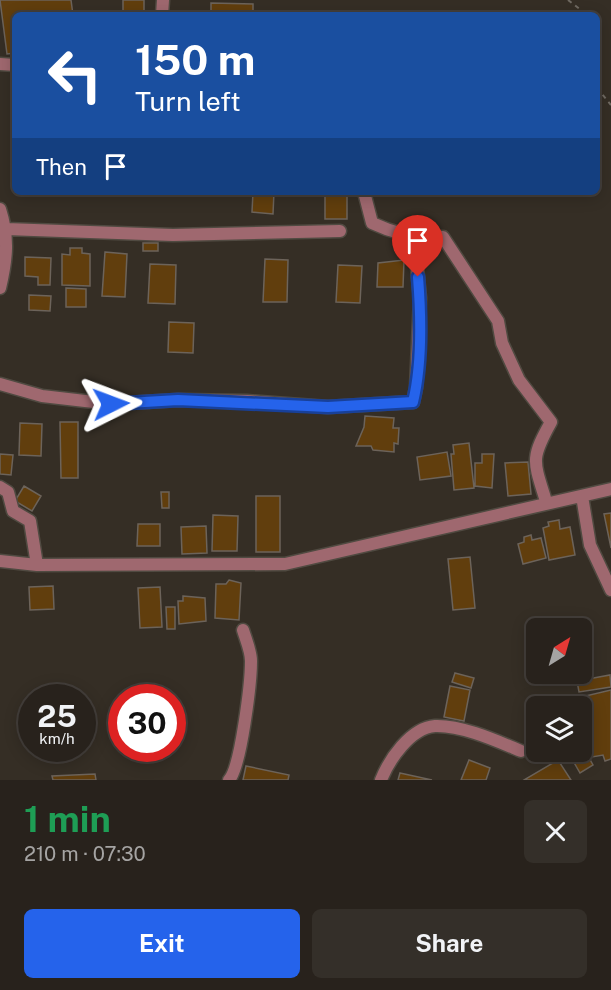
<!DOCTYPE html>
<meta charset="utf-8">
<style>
:root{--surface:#28221c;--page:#342f29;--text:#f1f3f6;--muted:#a5a4a3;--line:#443f3b;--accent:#2563eb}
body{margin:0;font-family:"Public Sans",sans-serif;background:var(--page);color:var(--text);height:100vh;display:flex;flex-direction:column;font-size:22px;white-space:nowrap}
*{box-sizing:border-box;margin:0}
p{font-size:20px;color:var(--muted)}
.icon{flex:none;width:33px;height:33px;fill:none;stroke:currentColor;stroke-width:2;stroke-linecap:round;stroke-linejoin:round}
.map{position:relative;height:780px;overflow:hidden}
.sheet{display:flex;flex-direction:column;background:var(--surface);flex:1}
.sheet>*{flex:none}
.banner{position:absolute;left:12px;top:12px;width:588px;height:183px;border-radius:9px;box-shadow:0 3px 15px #0003,0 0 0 2px var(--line);background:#1a4fa0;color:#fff;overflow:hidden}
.needle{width:39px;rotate:37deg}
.buttons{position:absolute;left:526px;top:618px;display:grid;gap:12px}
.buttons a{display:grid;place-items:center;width:66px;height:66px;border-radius:9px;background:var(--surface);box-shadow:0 3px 15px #0003,0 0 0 2px var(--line);font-size:30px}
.speed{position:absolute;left:18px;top:684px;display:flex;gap:12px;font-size:30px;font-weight:700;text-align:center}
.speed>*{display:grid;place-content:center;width:78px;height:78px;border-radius:50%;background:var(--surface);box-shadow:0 3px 15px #0003,0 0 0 2px var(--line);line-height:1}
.speed small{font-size:15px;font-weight:400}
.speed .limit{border:9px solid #d22;background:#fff;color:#111}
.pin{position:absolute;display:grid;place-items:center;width:51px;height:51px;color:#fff;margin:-62px -26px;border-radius:50% 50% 50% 0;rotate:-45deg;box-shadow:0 0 6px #0007}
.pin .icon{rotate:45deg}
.me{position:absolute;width:66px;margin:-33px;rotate:87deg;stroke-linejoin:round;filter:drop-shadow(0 0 4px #0008)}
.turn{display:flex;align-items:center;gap:21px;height:126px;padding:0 24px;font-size:27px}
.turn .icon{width:78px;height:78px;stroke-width:2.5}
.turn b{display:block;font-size:42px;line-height:51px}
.then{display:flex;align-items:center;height:57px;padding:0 24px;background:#0003;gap:12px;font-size:22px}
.round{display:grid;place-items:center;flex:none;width:63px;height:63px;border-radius:9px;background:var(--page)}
.summary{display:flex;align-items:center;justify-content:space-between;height:102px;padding:0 24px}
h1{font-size:36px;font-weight:700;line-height:45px;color:#1e9e55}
.cta{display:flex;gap:12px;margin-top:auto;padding:12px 24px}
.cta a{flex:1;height:69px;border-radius:9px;background:var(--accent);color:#fff;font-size:24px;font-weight:700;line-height:69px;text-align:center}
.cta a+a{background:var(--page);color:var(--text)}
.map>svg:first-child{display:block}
.building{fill:#613e0d;stroke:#6c635a;stroke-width:1.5}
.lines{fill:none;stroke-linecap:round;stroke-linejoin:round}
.minor-casing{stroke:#504a41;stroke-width:15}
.path{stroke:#706a62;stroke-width:2;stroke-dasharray:4.5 4.5;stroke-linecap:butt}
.minor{stroke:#9f686f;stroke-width:12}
.route-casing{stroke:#184099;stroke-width:15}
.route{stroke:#2563eb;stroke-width:10}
</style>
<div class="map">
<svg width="611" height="780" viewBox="0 0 611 780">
<rect width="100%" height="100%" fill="#352e25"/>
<path class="building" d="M0,0h71l2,15h-58v38l-8,1z
M123,0h21v12h-21z
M211,3l42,1v11h-42z
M253,192h21l-1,22 -21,-2z
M325,192h22v27h-22z
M143,243h15v8h-15z
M70,248h12v5l8,1v32l-28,-1v-31l8,1z
M105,252l22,2 -2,43 -23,-1z
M25,257l26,1 -1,27h-12v-8l-13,-1z
M265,259l23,1 -1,42h-24z
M404,260l-1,27h-26l1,-24z
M150,264l26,1 -1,39 -27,-1z
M338,265l24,1 -2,37 -24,-1z
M66,288l20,1v18h-20z
M29,295l22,1 -1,15 -21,-1z
M169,322l25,1 -1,30 -25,-1z
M365,416l29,2 -1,10h6l-1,16 -4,-1v9l-21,-2 -2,-4h-15l8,-19z
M60,422h18v56h-17z
M20,423l22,1 -1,32 -22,-1z
M469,443l5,45 -20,2 -3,-36h3l-1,-9z
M447,452l4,24 -31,4 -3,-23z
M0,454l13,1 -2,20 -11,-1z
M482,454h12l-2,34 -17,-2v-23h7z
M528,462l3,32 -23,2 -3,-33z
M24,486l17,10 -9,15 -17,-10z
M161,492h8v16h-7z
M256,496h24v56h-24z
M611,513v35l-7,-34z
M213,515l25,1 -1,35h-25z
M559,520l1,9 10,-2 5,28 -26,5 -6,-32 6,-2 -1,-4z
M138,524h22v22h-23z
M206,526l1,27 -25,1 -1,-27z
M531,535l1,5 9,-2 5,20 -23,6 -5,-20 6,-2v-5z
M470,557l5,51 -22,2 -5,-51z
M229,580l12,3 -2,37 -24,-2 1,-34h10z
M53,586l1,23 -24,1 -1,-23z
M160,587l2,40 -22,1 -2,-40z
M183,596l22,2 1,23 -27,3 -1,-23h5z
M166,607h9v22h-8z
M455,673l19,5 -3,10 -19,-6z
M610,675l1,12 -32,5 -2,-11z
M566,676l1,6 -15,2 -1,-6z
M450,686l20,4 -6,31 -20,-4z
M611,690v69l-6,2 -2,-6 -11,2 -10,-38v-13h-3l-2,-8z
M582,745l11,20 -13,8 -12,-21h14z
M469,760l21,8 -4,12h-25z
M558,760l13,20h-47z
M246,766l43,9 -1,5h-45z
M400,773l32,7h-34z
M95,774l1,6h-43l-1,-4z"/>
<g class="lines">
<defs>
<path id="minor" d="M162,15l1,-15
M0,64l15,1
M364,192l8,31c23,11 45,16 71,14l55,84 4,22 17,37 32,42c-20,36 -18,38 -6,76
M0,209c9,28 7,50 0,79
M6,229l167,6 167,-4
M0,384l42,12 69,8 67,-4 69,1 81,6 85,-5 3,-14 4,-90 -6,-62
M0,487l8,5 5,19 17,10 7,44
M582,496l8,49 21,45
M0,561l37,4 248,-1 326,-75
M229,780c12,-13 22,-98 22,-119 0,-10 -5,-21 -8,-31
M381,780c8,-20 29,-52 54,-54 27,-1 62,15 86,25"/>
</defs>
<use href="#minor" class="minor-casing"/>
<path class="path" d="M568,0l17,13 -1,2
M597,88l14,17"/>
<use href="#minor" class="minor"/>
</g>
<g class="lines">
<defs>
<path id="route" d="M111,404l67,-4 150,7 85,-5c9,-37 8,-87 5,-125"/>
</defs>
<use href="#route" class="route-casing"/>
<use href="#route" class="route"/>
</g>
</svg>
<div class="buttons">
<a><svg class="needle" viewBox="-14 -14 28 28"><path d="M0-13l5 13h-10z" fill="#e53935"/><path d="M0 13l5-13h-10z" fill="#a5a4a3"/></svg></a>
<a><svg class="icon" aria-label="layers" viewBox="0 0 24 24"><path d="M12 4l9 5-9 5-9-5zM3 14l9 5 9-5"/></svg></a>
</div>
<div class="speed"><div>25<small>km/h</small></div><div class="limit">30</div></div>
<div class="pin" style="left:418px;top:277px;background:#d93025"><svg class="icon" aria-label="arrive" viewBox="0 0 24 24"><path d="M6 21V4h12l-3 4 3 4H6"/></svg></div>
<svg class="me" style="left:111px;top:404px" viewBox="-20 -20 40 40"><path d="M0-17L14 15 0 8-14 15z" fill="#2563eb" stroke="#fff" stroke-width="4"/></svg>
<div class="banner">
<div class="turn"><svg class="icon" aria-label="left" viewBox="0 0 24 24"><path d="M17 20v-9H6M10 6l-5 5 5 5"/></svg><div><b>150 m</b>Turn left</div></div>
<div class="then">Then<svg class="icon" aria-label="arrive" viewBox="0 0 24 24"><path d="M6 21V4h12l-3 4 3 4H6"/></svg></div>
</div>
</div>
<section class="sheet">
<div class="summary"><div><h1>1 min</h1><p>210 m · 07:30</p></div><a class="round"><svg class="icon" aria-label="close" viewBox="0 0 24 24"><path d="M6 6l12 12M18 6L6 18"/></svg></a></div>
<div class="cta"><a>Exit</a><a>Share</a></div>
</section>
